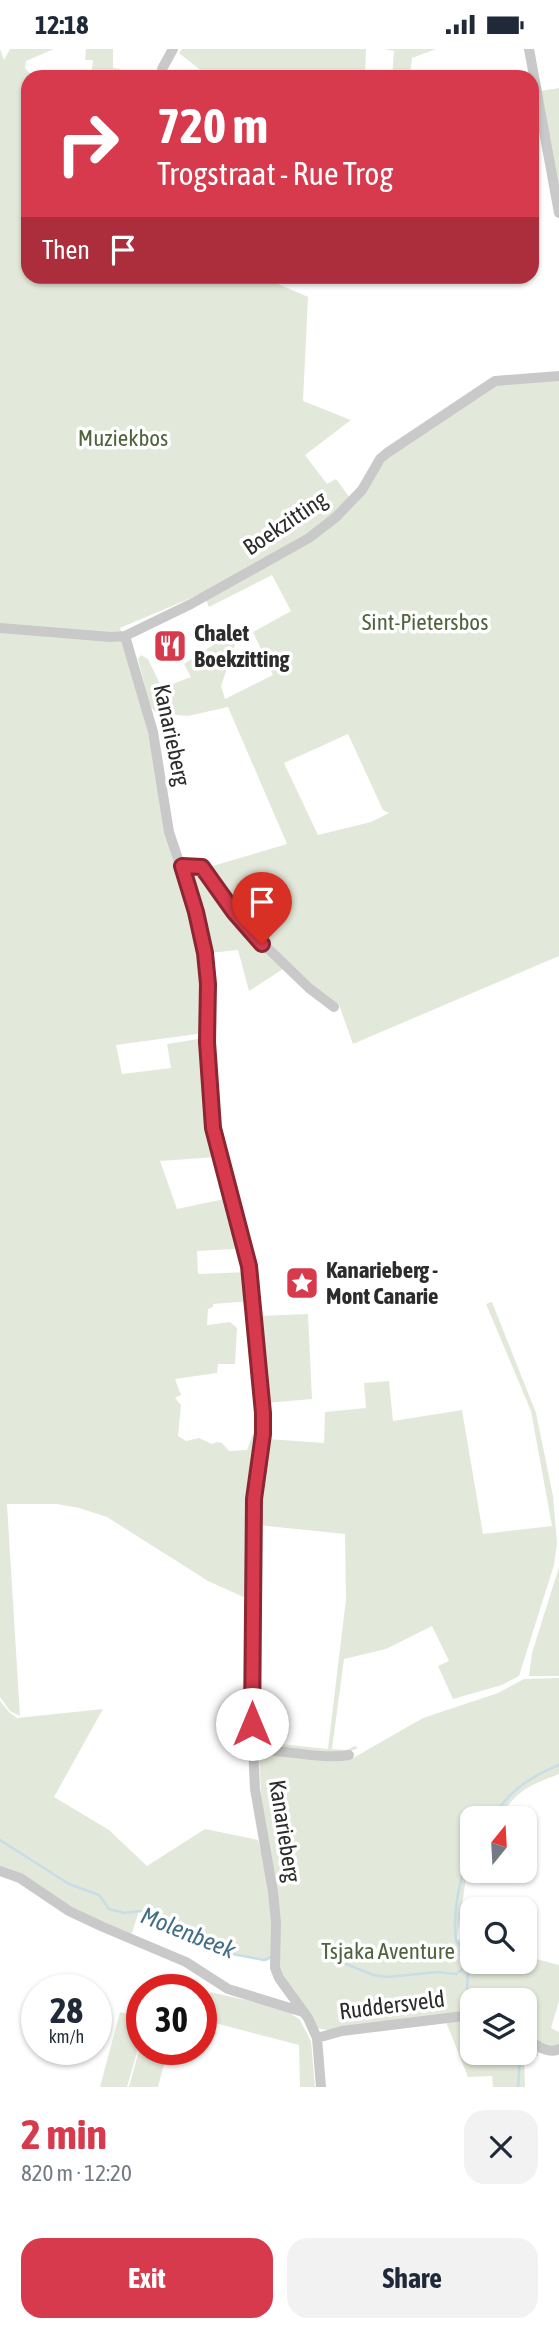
<!DOCTYPE html>
<meta charset="utf-8">
<style>
:root{--surface:#fff;--page:#f2f2f3;--text:#1f2937;--muted:#747a83;--accent:#d73a4d}
body{margin:0;font-family:"Asap Condensed",sans-serif;background:var(--page);color:var(--text);height:100vh;display:flex;flex-direction:column;font-size:26px;white-space:nowrap}
*{box-sizing:border-box;margin:0}
p{font-size:23px;color:var(--muted)}
.icon{flex:none;width:38px;height:38px;fill:none;stroke:currentColor;stroke-width:2;stroke-linecap:round;stroke-linejoin:round}
.map{position:relative;height:2038px;overflow:hidden}
.drawer{display:flex;flex-direction:column;background:var(--surface);flex:1}
.drawer>*{flex:none}
.top-card{position:absolute;left:21px;top:21px;width:518px;height:214px;border-radius:21px;box-shadow:0 2px 5px #0004;background:#d73a4d;color:#fff;overflow:hidden}
.needle{width:46px;rotate:18deg}
.fabs{position:absolute;left:460px;top:1757px;display:grid;gap:14px}
.fabs a{display:grid;place-items:center;width:77px;height:77px;border-radius:14px;background:var(--surface);box-shadow:0 2px 5px #0004;font-size:35px}
.speed{position:absolute;left:21px;top:1925px;display:flex;gap:14px;font-size:35px;font-weight:700;text-align:center}
.speed>*{display:grid;place-content:center;width:91px;height:91px;border-radius:50%;background:var(--surface);box-shadow:0 2px 5px #0004;line-height:1}
.speed small{font-size:18px;font-weight:400}
.speed .limit{border:10px solid #d22;background:#fff;color:#111}
.pin{position:absolute;display:grid;place-items:center;width:60px;height:60px;color:#fff;margin:-72px -30px;border-radius:50% 50% 50% 0;rotate:-45deg;box-shadow:0 0 7px #0007}
.pin .icon{rotate:45deg}
.me{position:absolute;width:77px;margin:-38px;rotate:0deg;stroke-linejoin:round;filter:drop-shadow(0 0 5px #0008)}
.turn{display:flex;align-items:center;gap:24px;height:147px;padding:0 21px;font-size:32px}
.turn .icon{width:91px;height:91px;stroke-width:2.5}
.turn b{display:block;font-size:49px;line-height:60px}
.then{display:flex;align-items:center;height:66px;padding:0 21px;background:#0003;gap:14px;font-size:26px}
.round{display:grid;place-items:center;flex:none;width:74px;height:74px;border-radius:21px;background:var(--page)}
.summary{display:flex;align-items:center;justify-content:space-between;height:119px;padding:0 21px}
h1{font-size:42px;font-weight:700;line-height:52px;color:var(--accent)}
.action{display:flex;gap:14px;margin-top:auto;padding:14px 21px}
.action a{flex:1;height:80px;border-radius:21px;background:var(--accent);color:#fff;font-size:28px;font-weight:700;line-height:80px;text-align:center}
.action a+a{background:var(--page);color:var(--text)}
.status{display:flex;justify-content:space-between;align-items:center;height:49px;padding:0 35px;background:var(--surface);direction:ltr}
.status svg{height:19px;fill:currentColor}
.map>svg:first-child{display:block}
.green{fill:#e3e9da;fill-rule:evenodd}
.lines{fill:none;stroke-linecap:round;stroke-linejoin:round}
.stream{stroke:#c7dde8;stroke-width:2.5}
.minor{stroke:#c9c9c9;stroke-width:10}
.route-casing{stroke:#8c2632;stroke-width:18}
.route{stroke:#d73a4d;stroke-width:12}
.labels{text-anchor:middle;stroke-width:7;stroke-linejoin:round;paint-order:stroke}
.park-label{font-size:23px;fill:#51643d;stroke:#fff}
.street-label{font-size:23px;fill:#2c2c2c;stroke:#fff}
.poi-label{font-size:23px;font-weight:bold;fill:#2c2c2c;stroke:#fff;text-anchor:start}
.water-label{font-size:24px;font-style:italic;fill:#416f87;stroke:#fff}
</style>
<div class="status"><b>12:18</b><svg viewBox="0 0 49 12"><path d="M0 12V9h3v3zM5 12V6h3v6zM10 12V3h3v9zM15 12V0h3v12zM26 1h20v11H26zM47 4h2v5h-2z"/></svg></div>
<div class="map">
<svg width="559" height="2038" viewBox="0 0 559 2038">
<rect width="100%" height="100%" fill="#fff"/>
<path class="green" d="M0,0l4,11 6,-11h44l-28,12 -1,7 8,9h-5v200h234l46,20 -5,104 48,19 -46,35 22,29 9,-5 14,19 27,-27 13,-16 103,-71 66,-7v579l-206,88 -14,-39 -32,-25 -42,-39 -56,-74 78,-23 -59,-137 -40,9 -32,-3 -6,-7 -12,-47 3,-4 7,4 14,29 29,-11 -7,-13 32,-21 11,-13 11,6 -17,50 4,13 48,-24 -20,-43 38,-21 -19,-36 -63,32 -6,-14 -83,35 11,36 59,241 17,78 -3,50 -88,12 6,29 49,-6 -4,-24 37,-6 12,119 -56,4 17,48 52,-11 12,46 -7,5 -37,2 1,23 50,-2 3,29 -38,3v3l-5,2 -1,16 23,-3 7,6 -2,36h-17l-1,9 -42,6 6,16 -6,3 6,7 -3,31 8,5 13,-3 13,6 5,-2 5,1 7,8 18,-1 8,-22 6,2 -11,170 -42,-19 -101,-64 -28,-9 -22,-4h-50l13,212 -10,-5 -10,-14zM348,685l35,76 6,3 -18,9 -53,13 -34,-72z
M86,0h27v19l7,1 -1,8h-28l2,-17h-8z
M182,0h184l-1,28h-156l-30,-24z
M384,0h52l-24,9 -2,19h-18l2,-26z
M559,39v114l-18,-111z
M200,821l83,99 -34,22 -11,-41 -29,3 -19,-79 3,-3z
M492,1253l44,111 17,83 4,47 -3,22 -35,111 -17,9 -49,14 -15,-33 11,-5 -17,-35 -46,23 -42,10 -12,90 15,1 8,-4 3,2 -14,6 -82,-7 -4,-3 -1,-164h4l1,162 66,7 18,-150 -1,-65 -88,-9 2,-46 8,-40 57,4 1,-31 41,-4 -2,-25 25,-2 4,40 69,-11 21,124 69,-8 -21,-115 -45,-107z
M308,1265l4,85 -46,4 -7,-87z
M559,1518v109h-30l3,-23z
M559,1629v96c-33,13 -39,15 -61,44h-26v40l-5,13 -10,68 15,4v19h53v-6l34,9v36l-8,27 8,4v14l-6,3 -28,-14v-35h-53v13l-145,17 -11,-2 -37,-56 -16,-145 -4,-71 3,-2 91,4 70,-40 75,-25 26,-14z
M0,1652l10,12 7,5 86,-9 -49,88 55,33 38,36 58,-37 53,11 12,43 2,75 -6,3 -30,-5 -64,-27 -33,-18 -8,25 -36,-16 -95,-52z
M210,1943l45,10 35,11 10,7 11,21 4,46h-15l-1,-42 -96,-25z
M137,1952l5,1v33l-15,52h-27l20,-75 14,3z
M465,1972h7v32h53v-10l14,8 -1,5 -14,-3 1,34h-32l-1,-11 -24,1 -22,-55z
M142,1990v10h26l-10,38h-29z"/>
<g class="lines">
<path class="stream" d="M491,1769c20,-28 37,-40 68,-53
M0,1791l69,44 30,11 10,14 15,4 17,-2 19,15 16,4 52,23 36,7 7,-3
M322,1905l51,21 14,2 51,-5 18,2 12,-9 3,-9 -15,-15c-4,-29 4,-66 16,-92
M465,1919l3,5 -1,16 6,11
M516,2004l4,6 -2,28"/>
<path class="minor" d="M529,0l30,164
M162,20l11,-20
M0,579l111,9 14,-1 66,-32 118,-66 27,-21 26,-27 18,-31 7,-6 108,-72 64,-5
M125,587l28,96 16,100 27,80 9,41 3,31 -1,58 6,86 32,117 7,38 11,140 -9,76 -2,225 3,65 18,103 3,31 -1,45 4,10 29,40 9,20 4,49
M182,817l20,1 50,66 57,55 25,19
M253,1701c30,-1 68,10 96,5
M0,1822l20,7 49,33 34,16 83,35 42,27 75,23
M317,1989l25,-7 122,-15 8,1
M525,1989c11,6 22,17 34,11"/>
</g>
<g class="lines">
<defs>
<path id="route" d="M252,1675l2,-225 9,-65v-21l-14,-147 -36,-138 -6,-86 1,-58 -3,-31 -9,-41 -14,-46 20,1 32,45 28,32"/>
</defs>
<use href="#route" class="route-casing"/>
<use href="#route" class="route"/>
</g>
<defs>
<symbol id="restaurant-square" viewBox="-11 -11 22 22"><rect x="-9" y="-9" width="18" height="18" rx="4" fill="#d73a4d" stroke="#fff"/><path d="M-5-6h1v4h1v-4h1v4h1v-4h1v5L-1.5 .5V6h-2V.5L-5-1ZM5-6V6H3V1.5H1.5Q1.5-4 5-6Z" fill="#fff"/></symbol>
<symbol id="sight-square" viewBox="-11 -11 22 22"><rect x="-9" y="-9" width="18" height="18" rx="4" fill="#d73a4d" stroke="#fff"/><path d="M0-6L1.8-2.2L6-1.7L2.9 1.2L3.7 5.4L0 3.3L-3.7 5.4L-2.9 1.2L-6-1.7L-1.8-2.2Z" fill="#fff"/></symbol>
</defs>
<g fill-rule="evenodd">
<use href="#restaurant-square" x="151" y="578" width="38" height="38"/>
<use href="#sight-square" x="283" y="1215" width="38" height="38"/>
</g>
<g class="labels">
<g class="park-label">
<text x="123" y="397">Muziekbos</text>
<text x="425" y="581">Sint-Pietersbos</text>
<text x="388" y="1910">Tsjaka Aventure</text>
</g>
<g class="street-label">
<text transform="translate(285 474) rotate(-34)" y="8">Boekzitting</text>
<text transform="translate(172 686) rotate(78)" y="8">Kanarieberg</text>
<text transform="translate(285 1782) rotate(81)" y="8">Kanarieberg</text>
<text transform="translate(392 1956) rotate(-7)" y="8">Ruddersveld</text>
</g>
<g class="poi-label">
<text x="194" y="592">Chalet<tspan x="194" dy="26">Boekzitting</tspan></text>
<text x="326" y="1229">Kanarieberg -<tspan x="326" dy="26">Mont Canarie</tspan></text>
</g>
<g class="water-label">
<text transform="translate(188 1884) rotate(22)" y="8">Molenbeek</text>
</g>
</g>
</svg>
<div class="fabs">
<a><svg class="needle" viewBox="-14 -14 28 28"><path d="M0-13l5 13h-10z" fill="#e53935"/><path d="M0 13l5-13h-10z" fill="#747a83"/></svg></a>
<a><svg class="icon" aria-label="search" viewBox="0 0 24 24"><circle cx="10" cy="10" r="6"/><path d="M15 15l6 6"/></svg></a>
<a><svg class="icon" aria-label="layers" viewBox="0 0 24 24"><path d="M12 4l9 5-9 5-9-5zM3 14l9 5 9-5"/></svg></a>
</div>
<div class="speed"><div>28<small>km/h</small></div><div class="limit">30</div></div>
<div class="pin" style="left:262px;top:895px;background:#d93025"><svg class="icon" aria-label="arrive" viewBox="0 0 24 24"><path d="M6 21V4h12l-3 4 3 4H6"/></svg></div>
<svg class="me" style="left:252px;top:1675px" viewBox="-20 -20 40 40"><circle r="19" fill="#fff"/><path d="M0-13L10 11 0 6-10 11z" fill="#d73a4d"/></svg>
<div class="top-card">
<div class="turn"><svg class="icon" aria-label="right" viewBox="0 0 24 24"><path d="M7 20v-9h11M14 6l5 5-5 5"/></svg><div><b>720 m</b>Trogstraat - Rue Trog</div></div>
<div class="then">Then<svg class="icon" aria-label="arrive" viewBox="0 0 24 24"><path d="M6 21V4h12l-3 4 3 4H6"/></svg></div>
</div>
</div>
<section class="drawer">
<div class="summary"><div><h1>2 min</h1><p>820 m · 12:20</p></div><a class="round"><svg class="icon" aria-label="close" viewBox="0 0 24 24"><path d="M6 6l12 12M18 6L6 18"/></svg></a></div>
<div class="action"><a>Exit</a><a>Share</a></div>
</section>
